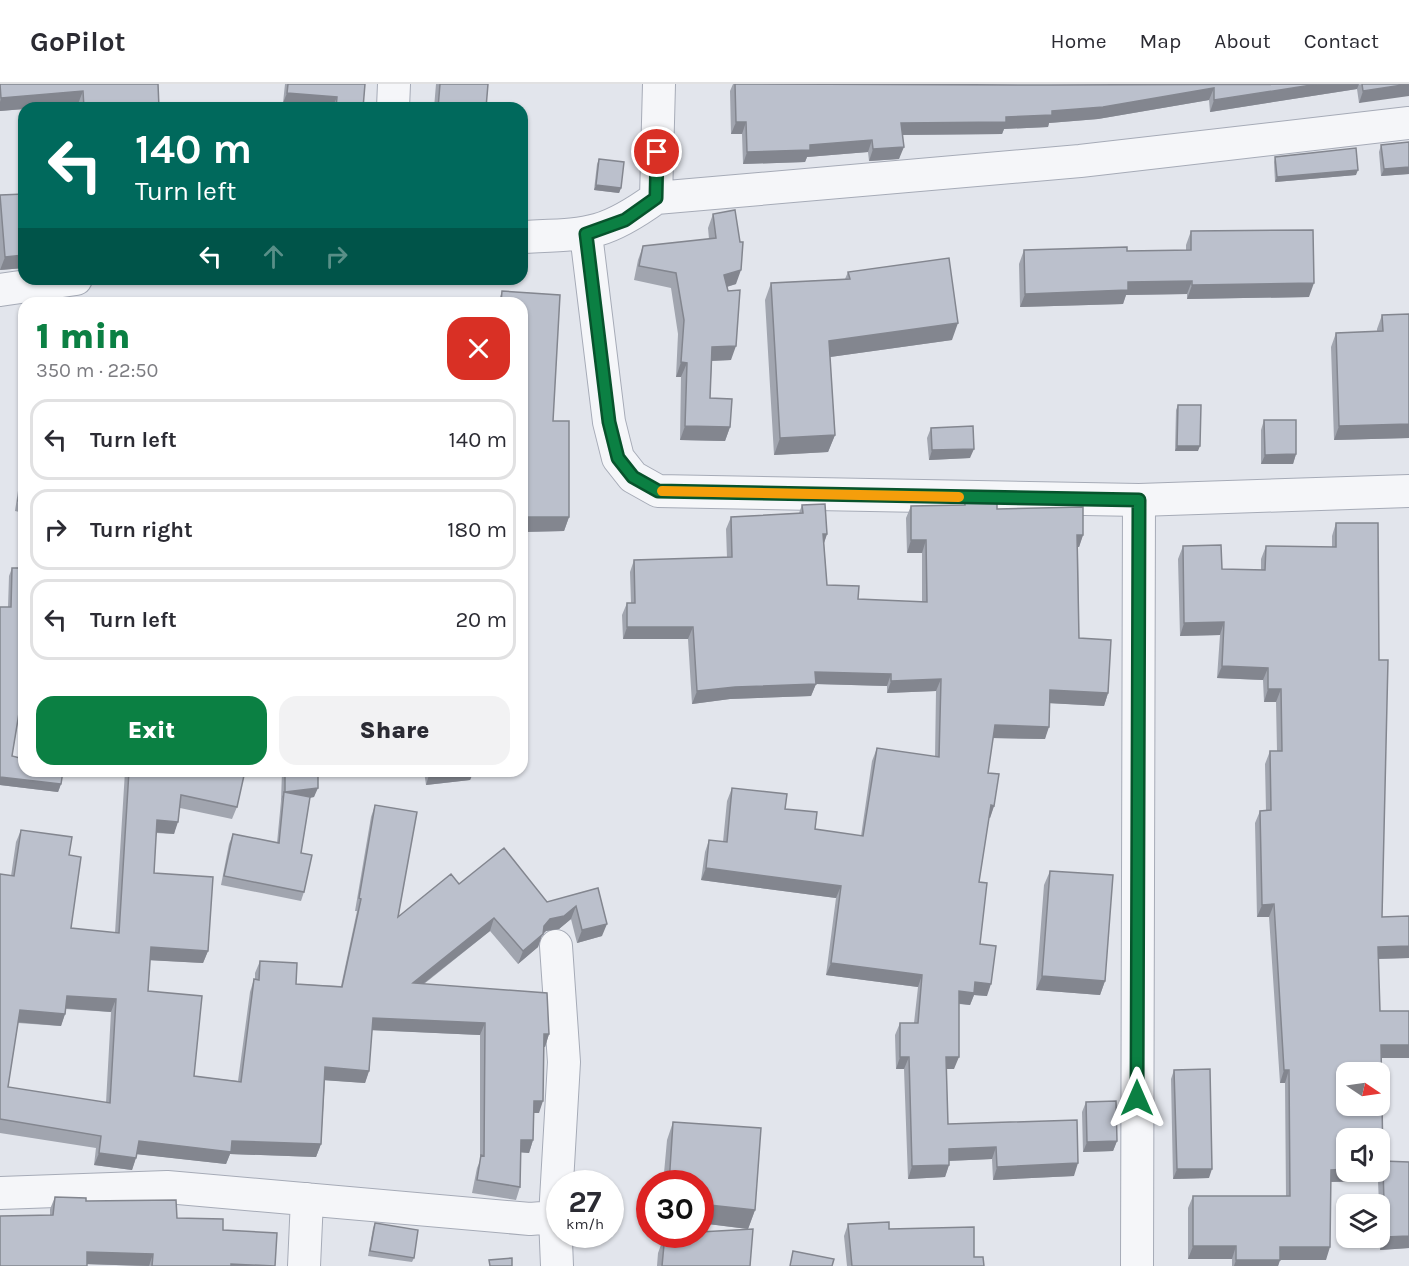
<!DOCTYPE html>
<meta charset="utf-8">
<style>
:root{--surface:#fff;--page:#f2f2f3;--text:#2b2b33;--muted:#7c7c81;--line:#e1e1e2;--accent:#0b8043}
body{margin:0;font-family:Karla,sans-serif;background:var(--page);color:var(--text);height:100vh;display:flex;flex-direction:column;font-size:22px;white-space:nowrap}
*{box-sizing:border-box;margin:0}
p{font-size:20px;color:var(--muted)}
.icon{flex:none;width:33px;height:33px;fill:none;stroke:currentColor;stroke-width:2;stroke-linecap:round;stroke-linejoin:round}
.map{position:relative;flex:1;overflow:hidden}
.panel{position:absolute;left:18px;top:213px;width:510px;height:480px;display:flex;flex-direction:column;background:var(--surface);border-radius:18px;box-shadow:0 2px 4px #0004}
.panel>*{flex:none}
.top-card{position:absolute;left:18px;top:18px;width:510px;height:183px;border-radius:18px;box-shadow:0 2px 4px #0004;background:#00695c;color:#fff;overflow:hidden}
.needle{width:39px;rotate:103deg}
.buttons{position:absolute;left:1336px;top:978px;display:grid;gap:12px}
.buttons a{display:grid;place-items:center;width:54px;height:54px;border-radius:12px;background:var(--surface);box-shadow:0 2px 4px #0004;font-size:30px}
.speed{position:absolute;left:546px;top:1086px;display:flex;gap:12px;font-size:30px;font-weight:700;text-align:center}
.speed>*{display:grid;place-content:center;width:78px;height:78px;border-radius:50%;background:var(--surface);box-shadow:0 2px 4px #0004;line-height:1}
.speed small{font-size:15px;font-weight:400}
.speed .limit{border:9px solid #d22;background:#fff;color:#111}
.pin{position:absolute;display:grid;place-items:center;width:51px;height:51px;color:#fff;margin:-26px;border:3px solid #fff;border-radius:50%;box-shadow:0 2px 6px #0007}
.me{position:absolute;width:66px;margin:-33px;rotate:0deg;stroke-linejoin:round;filter:drop-shadow(0 0 4px #0008)}
.turn{display:flex;align-items:center;gap:21px;height:126px;padding:0 18px;font-size:27px}
.turn .icon{width:78px;height:78px;stroke-width:2.5}
.turn b{display:block;font-size:42px;line-height:51px}
.lanes{display:flex;align-items:center;height:57px;padding:0 18px;background:#0003;justify-content:center;gap:30px;direction:ltr}
.lanes .off{opacity:.35}
.round{display:grid;place-items:center;flex:none;width:63px;height:63px;border-radius:18px;background:var(--page)}
.summary{display:flex;align-items:center;justify-content:space-between;height:102px;padding:0 18px}
h1{font-size:36px;font-weight:800;line-height:45px;color:var(--accent)}
.primary-button{display:flex;gap:12px;margin-top:auto;padding:12px 18px}
.primary-button a{flex:1;height:69px;border-radius:18px;background:var(--accent);color:#fff;font-size:24px;font-weight:800;line-height:69px;text-align:center}
.primary-button a+a{background:var(--page);color:var(--text)}
ul{padding:0;list-style:none}
li{display:flex;align-items:center;gap:18px;height:81px;margin:0 12px 9px;padding:0 6px;border:3px solid var(--line);border-radius:18px}
li div{flex:1}
li b{display:block;font-size:22px}
li em{font-style:normal}
header{display:flex;align-items:center;gap:36px;box-sizing:border-box;height:84px;padding:0 30px;background:var(--surface);border-bottom:2px solid var(--line)}
header strong{font-size:28px}
nav{display:flex;gap:33px;margin-inline-start:auto;font-size:21px}
.map>svg:first-child{display:block}
.lines{fill:none;stroke-linecap:round;stroke-linejoin:round}
.minor-casing{stroke:#a6abb7;stroke-width:34}
.minor{stroke:#f5f6f9;stroke-width:32}
.wall{fill:#a1a5af;fill-rule:evenodd}
.shaded-wall{fill:#83868f}
.building{fill:#bbc0cc;stroke:#83868f;stroke-width:1.5;fill-rule:evenodd}
.route-casing{stroke:#07532c;stroke-width:15}
.route{stroke:#0b8043;stroke-width:10}
.slow{stroke:#f59e0b;stroke-width:10}
</style>
<header>
<strong>GoPilot</strong>
<nav><a>Home</a><a>Map</a><a>About</a><a>Contact</a></nav>
</header>
<div class="map">
<svg width="1409" height="1182" viewBox="0 0 1409 1182">
<rect width="100%" height="100%" fill="#e2e5ec"/>
<g class="lines">
<defs>
<path id="minor" d="M393,24l1,-24
M656,114l424,-37 329,-38
M586,150l23,188 9,36 15,19 25,14 481,9 270,-9
M522,153c64,-3 80,0 134,-39l3,-114
M0,206l76,-11
M0,1109l167,-6 363,32 25,-2 2,49
M555,1133l9,-155 -8,-116
M304,1182l3,-67
M1137,1182l2,-766"/>
</defs>
<use href="#minor" class="minor-casing"/>
<use href="#minor" class="minor"/>
</g>
<path class="wall" d="M0,0h158l1,24h-80l-1,-4 -54,4v1l-24,2z
M285,0h80l-2,24h-30v-2l-50,-3z
M436,0h52l-2,24h-52z
M733,0l318,1 358,-1 -50,19 -2,-14 -147,23 -1,-12 -111,19 -49,4 -1,4 -44,2 -2,5 -99,1 -4,24 -30,2 -1,-9 -61,5 -2,5 -62,2 -1,-30h-11l-1,-43z
M1409,58v32l-28,2 -2,-24 2,-7z
M1275,73l81,18 -81,7 -1,-20z
M599,75l22,29 -2,5 -25,-3 3,-26z
M24,110v74l-24,2v-75z
M713,130l23,70 -9,3 4,73 -19,1 -2,37 20,29 -5,14 -45,-1 1,-63h-5l2,-43 -7,-46 -37,-8 4,-20 5,-14 66,-7 -1,-11z
M1191,147l118,66 -122,2v-5l-61,1 -3,9 -103,3 -1,-43 5,-14 103,1 59,-1v-5z
M848,188l104,68 -122,17 5,78 -7,17 -54,3 -9,-155 6,-17 74,-4z
M502,207l58,4 -7,126h16v96l-5,14 -42,1v-229h-24z
M1409,230v124l-75,2 -3,-93 5,-14 41,-1v-3l5,-14z
M1178,321l20,46h-23l1,-41z
M1264,336l32,34 -3,10h-32v-34z
M931,344l39,30 -41,2 -2,-22z
M24,366v63l-9,-2z
M965,418l32,7 86,26 -4,12h-1l1,91 29,55 -4,13 -54,-3 -5,36 -52,-1 -5,35 6,33 -4,12h-1l-10,64 1,62 7,52 -13,-1 -4,10 -11,-1 -5,65h-8l2,55 126,52 -81,4 -1,-21 -43,2v4l-4,12 -37,2 -4,-110h-8l-1,-34 5,-12h14l4,-36 -92,-12 10,-77 -135,-18 4,-28 4,-12 14,2 4,-41 5,-13 53,21 30,20 46,7 11,-75 5,-13 58,9 1,-66 -49,2v-7l-71,-2 -5,12 -81,3 -38,5 -4,-65h-65l-1,-24 5,-12h4l-1,-31 4,-12 93,-2 -1,-29 5,-12 68,-4 3,-8 25,29 -3,9 3,42 31,14 64,3v-49h-15l-1,-35 5,-12 53,-1z
M1336,439l46,394 27,-1v42l-31,1 5,202 26,1v86l-29,2v-46h-1l-1,-23 -48,1 -4,78h-46l-2,6h-46v-7h-44v-51l5,-12h93l-1,-113h-5l-11,-166h-12l-2,-94 5,-12h6l-1,-47 5,-13h7l-1,-49h-12l-1,-22 -46,-2 3,-43 -40,1 -2,-77 5,-13 39,23 39,1v-11l5,-13 66,1v-11z
M12,484h12v96h-4l-2,57 -6,35 49,28 -3,8 -58,-7v-177l8,-1 1,-31z
M125,687h120l-8,36 -5,12 -52,-11 -6,26 -18,-1 -2,40 54,78 -5,12 -53,-3 -2,31 46,85 44,5 12,-89 4,-13 1,1v-7l5,-12 36,23 45,2 16,-75h-2l16,-94 4,-12 23,112 61,-33 88,18 51,-14 4,48 -25,7 -6,-24 -12,10 -13,2 -4,4 -4,12 -20,17 -28,-33 -66,53 125,50 -4,13h-1l-5,66h-5l-1,27 -4,13 -9,-1v35l-4,13 -44,-7 5,-25 3,-7v-126l-108,-5 -3,41 -4,12 -40,-3 -4,64 -5,13 -86,-3 -4,10 -89,-10 -5,16 -38,-5 2,-17 -96,-15v-259l11,2 5,-34 5,-12 48,25 2,73 44,5zM66,925l45,3 -5,91 -98,-16 10,-64 43,3 4,-12z
M282,687h36l-4,26 -4,1 -9,55 3,39 -3,9 -80,-16 8,-41 4,-10 44,9 4,-42z
M424,687h50l-4,9 -44,5z
M1050,787l55,110 -5,14 -64,-5 8,-105z
M1174,986l35,108 -36,1 -2,-100z
M1086,1018l31,39 -4,10 -30,1 -1,-40z
M673,1038l82,88 -7,19 -48,-6v-39h-37l4,-44z
M55,1113l31,4 91,17 46,12 52,36h-132l-56,-2 -37,-48v-7z
M375,1139l39,35 -2,4 -44,-6 5,-28z
M848,1140l41,5 85,28 10,9h-137l-3,-30z
M665,1150l85,32h-93l1,-13z"/>
<path class="shaded-wall" d="M1318,0h41l-2,5 -147,23 4,-12z
M1409,0v12l-50,7 4,-12z
M1214,4l-5,12 -111,19 -49,4 -1,4 -44,2 -2,5 -105,1 4,-12 151,-12z
M83,7l-5,13 -54,4v1l-24,2v-9l1,-4z
M287,9l50,4 -4,9 -50,-3z
M736,38h10l-4,12h-11z
M872,56l-4,12 -61,5 -2,5 -62,2 4,-12 63,-7z
M904,63l-5,12 -30,2 4,-12z
M1409,83v7l-28,2 3,-7z
M1358,86l-2,5 -81,7 2,-5z
M596,101l25,3 -2,5 -25,-3z
M24,171v13l-24,2 5,-13z
M741,186l-5,14 -17,5 5,-14z
M1192,197l-5,13 -61,1 -3,9 -103,3 5,-13 103,-12z
M1314,199l-5,14 -122,2 5,-14z
M958,239l-6,17 -129,18 6,-17z
M736,262l-5,14 -24,1 5,-14z
M681,278l6,1 -6,14h-5z
M1409,340v14l-75,2 5,-14z
M685,342l45,1 -5,14 -45,-1z
M835,351l-7,17 -54,3 6,-17z
M1177,362h23l-2,5h-23z
M974,365l-4,9 -41,2 3,-10z
M1296,370l-3,10h-32l4,-9z
M522,433h47l-5,14 -42,1z
M823,450h4l-4,12z
M1077,451h6l-4,12h-6z
M911,456h15l-4,13h-15z
M1224,538l-4,13 -40,1 4,-13z
M627,543h66l-5,12h-65z
M20,572h4v8h-7z
M1222,582l46,2 -5,12 -46,-2z
M815,588l76,2 -4,12 -71,-2 -5,12 -81,3 -38,5 5,-13z
M941,595l-5,12 -49,2 4,-12z
M1268,605h13l-5,13h-12z
M1050,606l58,3 -4,13 -58,-3z
M995,641l54,2 -4,12 -54,-1z
M467,687h7l-4,9 -44,5 3,-10z
M0,693l61,7 -3,8 -58,-7z
M318,704l-4,9 -30,4v-9l-3,9 4,-9z
M991,721l3,1 -4,12h-4z
M157,736l21,2 -4,12 -22,-2z
M706,784l135,18 -5,12 -135,-18z
M1274,820l-5,13h-12l5,-12z
M576,822l-5,13 -12,10 -13,2 -4,4 -4,12 -20,17 5,-13 27,-32z
M494,834l-4,13 -81,64 4,-12z
M607,840l-5,12 -25,7 5,-13z
M1409,862v12l-36,1 5,-12z
M151,863l57,4 -5,12 -57,-3z
M831,879l91,12 -4,12 -92,-12z
M1042,892l63,5 -5,14 -64,-5z
M975,898l16,2 -4,12 -13,-1 -4,10 -16,-2 5,-12z
M67,912l49,3 -5,13 -49,-4z
M20,926l45,4 -4,12 -46,-4z
M373,934l112,5 -5,12 -112,-5z
M544,950h5l-4,13 -6,-1z
M1381,961h28v13h-33z
M900,973h9l-5,12h-8z
M946,973h13l-5,12h-13z
M325,983l44,4 -4,12 -44,-3z
M1284,986h5l-4,13h-5z
M534,1017h9l-4,12h-10z
M521,1056h12l-4,13 -13,-1z
M139,1057h93l89,3 -5,13 -86,-3 -4,10 -91,-10z
M1117,1057l-4,10 -30,1 4,-10z
M996,1063l-4,12 -47,2 4,-12z
M99,1069l37,5 -4,12 -38,-5z
M1078,1079l-4,13 -81,4 4,-13z
M949,1081l-4,12 -37,2 4,-13z
M1380,1084h3l-5,13 -52,1 5,-12 16,-1v3h33z
M1177,1085h35l-3,9 -36,1z
M700,1120l55,6 -7,19 -48,-6z
M1409,1152v12l-29,2 5,-13z
M1193,1162h43l-4,13h-44z
M1280,1163h50l-4,13h-46l-2,6h-44l2,-6z
M87,1168l66,2 -4,12 -66,-2z
M231,1180l33,2h-34z"/>
<path class="building" d="M0,0h158l1,24h-75l-1,-17 -82,7z
M288,0h77l-2,24h-27l1,-11 -50,-4z
M440,0h48l-2,24h-48z
M735,0l316,1 267,-1 -104,16v-12l-111,19 -51,4v4l-46,2v5l-105,1 3,24 -31,2 -1,-9 -62,5v5l-63,2 -1,-30h-10z
M1362,0h47l-46,7z
M1409,58v25l-25,2 -3,-24z
M1356,64l2,22 -81,7 -2,-20z
M599,75l25,3 -3,26 -25,-3z
M24,110v61l-19,2 -5,-62z
M735,126l5,32h3l-2,28 -17,5 4,16 12,-1 -4,56 -24,1 -2,51 22,1 -2,28 -45,-1 2,-63 -6,-1 3,-42 -8,-47 -37,-7 4,-20 73,-8 -3,-24z
M1313,146l1,53 -122,2v-4l-64,1v8l-103,4 -1,-44 103,-3v4l64,-1v-19z
M949,174l9,65 -129,18 6,94 -55,3 -9,-155 79,-4 -2,-7z
M502,207l58,4 -7,126h16v96h-47v-214h-21z
M1409,230v110l-70,2 -3,-93 47,-2 -1,-16z
M1178,321h23l-1,41h-23z
M1264,336h32v34l-31,1z
M973,342l1,23 -42,1 -1,-22z
M24,379v39l-6,-1z
M965,418l32,1v6l86,-2v28h-6l2,103 32,2 -3,53 -58,-3 -1,37 -54,-2 -7,48 11,1 -5,32 -3,-1 -12,77 8,1 -7,61 16,2 -5,38 -16,-2 -1,11 -15,-2v66h-13l2,67 129,-4 1,43 -81,4 -1,-20 -47,2v16l-37,1 -3,-109h-9v-34h18l4,-48 -91,-12 10,-77 -135,-18 3,-28 18,2 5,-54 55,6 -2,15 32,3 -2,17 48,7 14,-88 62,9 2,-78 -50,2v-7l-76,-2 1,12 -81,3 -38,4 -4,-64h-66v-24h8l-1,-43 98,-3 -1,-40 72,-4 -1,-8 23,-1 2,30h-4l4,51 32,1 -1,13 69,3 -1,-62h-15v-34l54,-1z
M1336,439h42l1,137h9l-6,257 27,-1v30l-31,1 2,64h29v34h-28l2,116 26,1v74l-24,1 -2,-69h-3v-30h-33v31l-16,1 -1,77h-50v13h-44v-14h-43v-50h97l-1,-126h-5l-10,-166 -12,1 -2,-94 11,-1 -1,-59h12l-1,-62h-13v-21l-46,-2 2,-44 -40,1 -1,-77 38,-1 1,24 43,1 1,-24 70,1zM1347,988h33v34h-33z
M12,484h12v88h-4l1,57h-2l-7,43 12,3v12h39l-2,13 -61,-7v-170h11z
M129,687h116l-8,36 -56,-12 -3,27 -21,-2 -3,53 59,4 -5,74 -57,-4 -3,44 54,5 -8,80 47,6 13,-103 5,1 1,-19 37,2 -1,21 46,3 19,-88 -2,-1 16,-93 42,7 -19,105 53,-43 8,10 45,-36 43,54 51,-14 9,36 -25,6 -6,-24 -12,10 -14,3 -6,7 -1,8 -20,17 -29,-33 -81,65 134,10 2,41h-5l-1,67h-9l-1,39h-12l-1,47 -43,-7 4,-25 3,1 1,-133 -112,-5 -4,53 -44,-4 -4,77 -89,-3 -1,11 -92,-11 -3,17 -37,-5 2,-17 -101,-17v-245l14,2 7,-46 51,7 -3,18 12,2 -10,71 48,5zM67,912l49,3 -6,104 -102,-16 12,-77 45,4z
M285,687h33v17l-33,4z
M429,687h38l-38,4z
M284,708l26,5 -9,56 11,2 -8,37 -80,-16 9,-42 46,9z
M1050,787l63,4 -8,106 -63,-5z
M1210,985l2,100h-35l-3,-99z
M1116,1017l1,40 -30,1 -1,-40z
M673,1038l88,6 -6,82 -55,-6v-20h-31z
M55,1113l31,1v3l90,-1 1,18 46,1v11l54,3 -2,33 -44,-2v2h-79l1,-12 -66,-2v14h-87v-50l53,-1z
M889,1138v7l85,-2v30h9l1,9h-132l-4,-42z
M375,1139l43,7 -4,28 -44,-7z
M753,1145l-3,37h-88l3,-32h35v-2z
M793,1167l41,8 -2,7h-42z
M512,1174v8h-22l-1,-6z"/>
<g class="lines">
<defs>
<path id="route" d="M657,68l-1,46 -31,22 -39,14 23,188 9,36 15,19 25,14 481,9 -2,598"/>
</defs>
<use href="#route" class="route-casing"/>
<use href="#route" class="route"/>
<path class="slow" d="M662,407l297,6"/>
</g>
</svg>
<div class="buttons">
<a><svg class="needle" viewBox="-14 -14 28 28"><path d="M0-13l5 13h-10z" fill="#e53935"/><path d="M0 13l5-13h-10z" fill="#7c7c81"/></svg></a>
<a><svg class="icon" aria-label="sound" viewBox="0 0 24 24"><path d="M4 9h4l5-4v14l-5-4H4zM17 9q2 3 0 6"/></svg></a>
<a><svg class="icon" aria-label="layers" viewBox="0 0 24 24"><path d="M12 4l9 5-9 5-9-5zM3 14l9 5 9-5"/></svg></a>
</div>
<div class="speed"><div>27<small>km/h</small></div><div class="limit">30</div></div>
<div class="pin" style="left:657px;top:68px;background:#d93025"><svg class="icon" aria-label="arrive" viewBox="0 0 24 24"><path d="M6 21V4h12l-3 4 3 4H6"/></svg></div>
<svg class="me" style="left:1137px;top:1014px" viewBox="-20 -20 40 40"><path d="M0-17L14 15 0 8-14 15z" fill="#0b8043" stroke="#fff" stroke-width="4"/></svg>
<div class="top-card">
<div class="turn"><svg class="icon" aria-label="left" viewBox="0 0 24 24"><path d="M17 20v-9H6M10 6l-5 5 5 5"/></svg><div><b>140 m</b>Turn left</div></div>
<div class="lanes"><svg class="icon" aria-label="left" viewBox="0 0 24 24"><path d="M17 20v-9H6M10 6l-5 5 5 5"/></svg><svg class="icon off" aria-label="ahead" viewBox="0 0 24 24"><path d="M12 20V5M6 11l6-6 6 6"/></svg><svg class="icon off" aria-label="right" viewBox="0 0 24 24"><path d="M7 20v-9h11M14 6l5 5-5 5"/></svg></div>
</div>
<section class="panel">
<div class="summary"><div><h1>1 min</h1><p>350 m · 22:50</p></div><a class="round" style="background:#d93025;color:#fff"><svg class="icon" aria-label="close" viewBox="0 0 24 24"><path d="M6 6l12 12M18 6L6 18"/></svg></a></div>
<ul>
<li><svg class="icon" aria-label="left" viewBox="0 0 24 24"><path d="M17 20v-9H6M10 6l-5 5 5 5"/></svg><div><b>Turn left</b></div><em>140 m</em></li>
<li><svg class="icon" aria-label="right" viewBox="0 0 24 24"><path d="M7 20v-9h11M14 6l5 5-5 5"/></svg><div><b>Turn right</b></div><em>180 m</em></li>
<li><svg class="icon" aria-label="left" viewBox="0 0 24 24"><path d="M17 20v-9H6M10 6l-5 5 5 5"/></svg><div><b>Turn left</b></div><em>20 m</em></li>
</ul>
<div class="primary-button"><a>Exit</a><a>Share</a></div>
</section>
</div>
